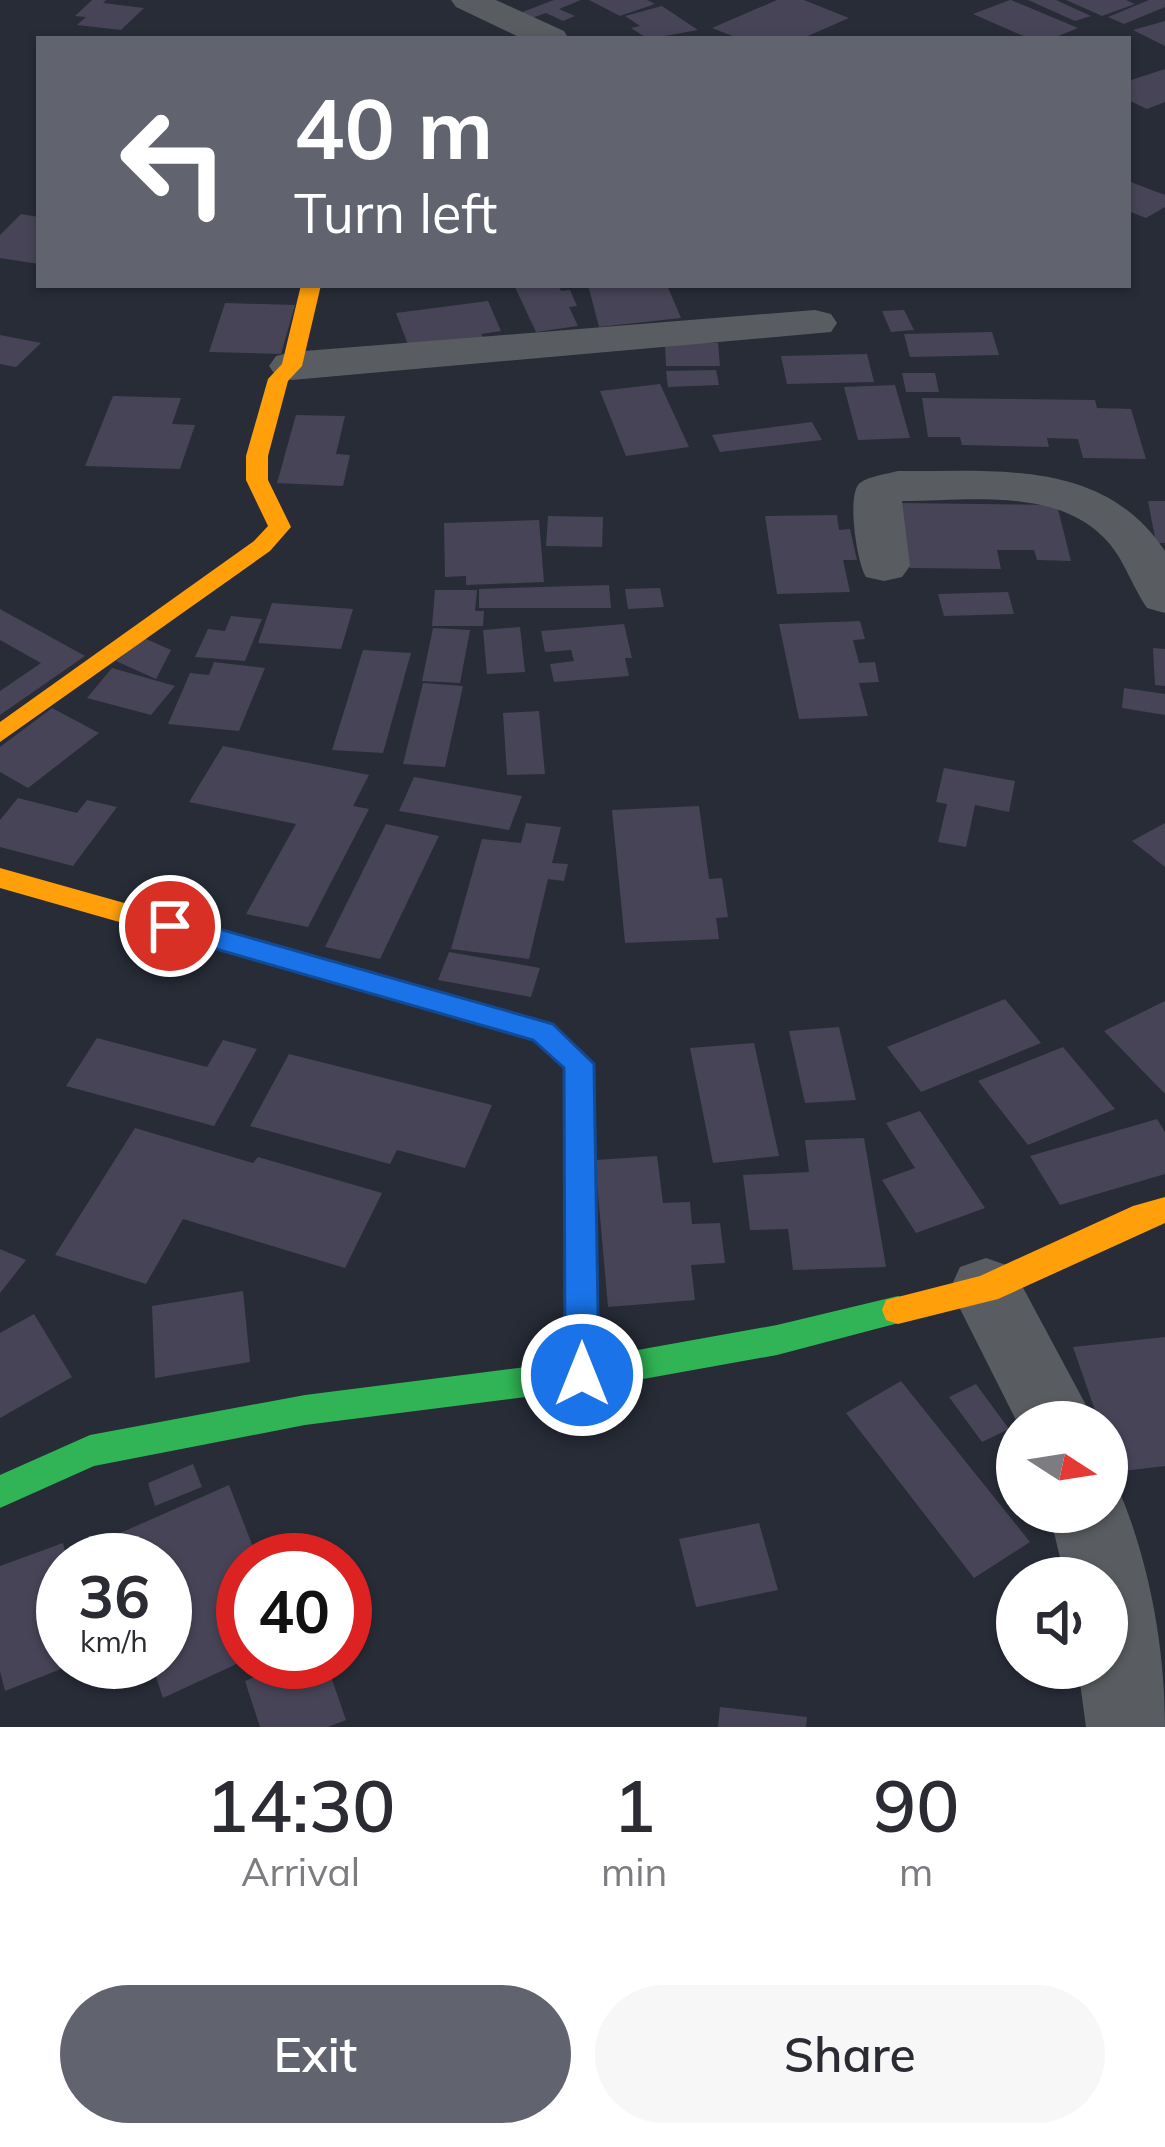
<!DOCTYPE html>
<style>
:root{--surface:#fff;--page:#f7f7f7;--text:#2b2b33;--muted:#7c7c81;--accent:#61636e}
body{margin:0;font-family:Mulish,sans-serif;background:var(--page);color:var(--text);height:100vh;display:flex;flex-direction:column;font-size:45px;white-space:nowrap}
*{box-sizing:border-box;margin:0}
p{font-size:39px;color:var(--muted)}
.icon{flex:none;width:66px;height:66px;fill:none;stroke:currentColor;stroke-width:2;stroke-linecap:round;stroke-linejoin:round}
.map{position:relative;height:1727px;overflow:hidden}
.panel{display:flex;flex-direction:column;background:var(--surface);flex:1}
.panel>*{flex:none}
.hud{position:absolute;left:36px;top:36px;width:1095px;height:252px;border-radius:0px;box-shadow:0 3px 9px #0004;background:#61636e;color:#fff;overflow:hidden}
.needle{width:78px;rotate:102deg}
.fabs{position:absolute;left:996px;top:1401px;display:grid;gap:24px}
.fabs a{display:grid;place-items:center;width:132px;height:132px;border-radius:50%;background:var(--surface);box-shadow:0 3px 9px #0004;font-size:60px}
.speed{position:absolute;left:36px;top:1533px;display:flex;gap:24px;font-size:60px;font-weight:700;text-align:center}
.speed>*{display:grid;place-content:center;width:156px;height:156px;border-radius:50%;background:var(--surface);box-shadow:0 3px 9px #0004;line-height:1}
.speed small{font-size:30px;font-weight:400}
.speed .limit{border:18px solid #d22;background:#fff;color:#111}
.pin{position:absolute;display:grid;place-items:center;width:102px;height:102px;color:#fff;margin:-51px;border:6px solid #fff;border-radius:50%;box-shadow:0 3px 12px #0007}
.me{position:absolute;width:132px;margin:-66px;rotate:0deg;stroke-linejoin:round;filter:drop-shadow(0 0 9px #0008)}
.turn{display:flex;align-items:center;gap:42px;height:252px;padding:0 60px;font-size:54px}
.turn .icon{width:156px;height:156px;stroke-width:2.5}
.turn b{display:block;font-size:84px;line-height:102px}
.eta{display:flex;justify-content:space-evenly;align-items:center;height:204px;text-align:center}
.eta b{font-size:72px;font-weight:600;line-height:84px}
.action{display:flex;gap:24px;margin-top:auto;padding:24px 60px}
.action a{flex:1;height:138px;border-radius:72px;background:var(--accent);color:#fff;font-size:48px;font-weight:600;line-height:138px;text-align:center}
.action a+a{background:var(--page);color:var(--text)}
.map>svg:first-child{display:block}
.building{fill:#474457}
.lines{fill:none;stroke-linecap:round;stroke-linejoin:round}
.street{fill:#595d61;fill-rule:evenodd}
.fast{fill:#30b455;fill-rule:evenodd}
.slow{fill:#ff9f0a;fill-rule:evenodd}
.jam{fill:#e5322d;fill-rule:evenodd}
.route{fill:#1a73e8;stroke:#114b97;stroke-width:3}
</style>
<div class="map">
<svg width="1165" height="1727" viewBox="0 0 1165 1727">
<rect width="100%" height="100%" fill="#272c37"/>
<path class="building" d="M92,0h14l-3,3 41,5 -23,22 -44,-5 9,-8 -11,-1z
M554,0h27l-22,9 16,7 -12,5 -17,-8 -14,5 -12,-5z
M589,0h58l8,4 -35,12z
M777,0h27l45,18 -48,21h-61l-28,-11z
M1010,0h1l67,28 -27,11h-21l-57,-25z
M1028,0h28l35,16 -16,5z
M1066,0h60l9,4 -33,12z
M1149,0h16v7l-41,17 -16,-7z
M662,6l36,24 -50,9 -17,-11 9,-2 -15,-10z
M1165,21v25l-32,-16z
M1165,69v33l-18,7 -19,-9v-15l4,-2 -4,-2z
M1128,181l37,14v12l-19,11 -18,-7z
M21,214l18,3v47l-39,-6v-23z
M514,285h44l3,6 9,-1 7,16 -8,1 9,19 -42,6z
M588,285h79l14,33 -82,9z
M488,301l13,30 -20,3 3,5 -74,11 -14,-37z
M225,303l70,2 -14,49 -72,-2z
M904,310l10,20 -23,2 -9,-21z
M992,332l7,23 -89,2 -6,-23z
M0,335l41,8 -25,24 -16,-3z
M665,343h53l2,23h-54z
M867,354l7,28 -87,2 -6,-28z
M716,370l3,15 -51,2 -2,-16z
M902,373h33l4,19h-33z
M660,384l29,63 -63,9 -26,-65z
M895,385l15,53 -52,2 -14,-53z
M113,396l68,2 -9,26 23,1 -15,44 -95,-3z
M922,398l173,2 2,8 34,1 15,50 -63,-1 -5,-19 -31,-1 2,9 -87,-2 -2,-8h-32z
M296,415l49,1 -9,38 14,1 -7,31 -66,-3z
M812,422l10,18 -102,12 -8,-17z
M1148,501h17v42h-9z
M900,503l157,2 14,56 -34,-1 -3,-10h-37l4,19 -91,-1z
M837,515l2,15 11,-1 7,31h-14l7,32 -73,2 -12,-78z
M548,516l55,1 -1,30 -56,-1z
M539,520l5,62 -78,3v-9l-21,1 -1,-54z
M609,585l2,23h-132v-19z
M660,588l4,19 -36,2 -3,-20z
M435,590h42l-2,21h9l-1,15h-51z
M1008,592l6,22 -70,2 -6,-22z
M272,603l81,6 -12,40 -83,-6z
M0,609l85,47 -85,59v-24l41,-28 -41,-23z
M231,616l31,3 -17,42 -50,-4 13,-28 17,2z
M860,621l5,18 -12,1 6,23 16,-1 4,20 -20,1 9,33 -69,3 -20,-95z
M624,624l8,34h-7l4,18 -75,6 -4,-18 24,-3 -3,-11 -26,2 -4,-21z
M520,627l5,45 -38,2 -4,-44z
M433,628l37,2 -10,53 -38,-2z
M144,638l27,12 -15,29 -40,-18z
M1153,648l12,1v37l-10,-1z
M363,650l48,3 -28,100 -51,-3z
M214,662l51,6 -26,63 -71,-7 22,-51 19,2z
M112,668l63,18 -24,29 -64,-17z
M423,683l40,3 -18,81 -42,-3z
M1124,688l41,6v21l-43,-7z
M52,708l47,25 -71,55 -28,-16v-25z
M539,711l6,63 -38,1 -4,-62z
M223,746l146,29 -16,31 16,3 -61,118 -62,-13 50,-90 -107,-22z
M944,768l71,13 -6,31 -34,-7 -9,42 -28,-5 9,-38 -11,-2z
M414,777l108,19 -13,34 -110,-19z
M18,798l59,15 10,-13 30,7 -44,59 -73,-19v-27z
M699,806l10,73 13,-1 6,39 -12,1 3,21 -94,4 -13,-133z
M526,823l35,4 -9,36 16,1 -4,17 -16,-2 -19,80 -78,-10 31,-110 39,4z
M1165,823v44l-33,-26z
M386,824l53,12 -59,123 -55,-12z
M449,952l91,16 -9,29 -93,-17z
M1005,999l36,44 -120,49 -34,-45z
M1165,1001v93l-61,-63z
M839,1027l17,73 -51,3 -16,-72z
M97,1038l110,29 16,-27 34,9 -43,77 -148,-40z
M754,1043l25,113 -66,7 -23,-115z
M1063,1047l52,62 -87,36 -50,-64z
M289,1054l203,51 -27,63 -68,-18 -7,14 -140,-38z
M920,1111l65,97 -69,25 -34,-53 33,-12 -29,-45z
M1157,1119l8,13v42l-105,31 -30,-49z
M135,1128l118,35 5,-6 124,36 -37,75 -162,-49 -37,65 -91,-29z
M864,1138l22,129 -93,3 -5,-41 -38,1 -7,-55 66,-3 -4,-32z
M657,1156l6,47 27,-1 2,22 28,-1 5,40 -34,2 4,35 -87,7 -13,-147z
M0,1249l26,11 -26,33z
M243,1291l7,71 -95,16 -3,-72z
M34,1314l38,63 -72,41v-85z
M1165,1337v129l-50,6 -8,-25v-25h-8l-26,-75z
M901,1381l129,161 -56,36 -128,-165z
M976,1384l33,45 -27,13 -33,-45z
M193,1464l9,23 -47,19 -7,-23z
M229,1485l29,75h-15v101l-80,37 -12,-36h14v-102h-49l-7,-22z
M759,1523l19,67 -82,17 -17,-68z
M63,1543l4,17h-4v102h16l-74,29 -5,-20v-105z
M291,1662h35l20,58 -18,7h-68l-15,-46z
M720,1707l87,10 -1,10h-88z"/>
<g class="lines">
<path class="street" d="M451,0h45l68,31 5,8h-46l-67,-32z
M815,310l16,4 6,9 -6,9 -539,48 -16,-4 -7,-10 7,-10 16,-4z
M898,471c99,1 205,-13 267,80v62l-18,-5c-14,-20 -22,-46 -38,-65 -49,-57 -140,-42 -207,-42l8,65 -8,11 -18,4 -18,-4c-9,-13 -20,-84 -6,-94 9,-7 27,-9 38,-12z
M986,1258l26,9 83,155h-78l-67,-133 10,-22z
M1107,1482l10,4c32,73 48,161 48,241h-79l-8,-59h29v-90h-42l-16,-66h58z"/>
<path class="fast" d="M898,1296l12,4 4,10 -4,10 -133,35 -195,35 -277,35 -211,41 -94,42v-33l90,-40 215,-40 277,-35 195,-35z"/>
<path class="slow" d="M301,285h20l-19,81 -14,15 -20,75v24l23,47 -21,24 -270,191v-20l254,-181 14,-15 -22,-46v-24l22,-77 14,-15z
M0,868l529,149 10,3 5,8 -5,8 -10,3 -529,-151z
M1165,1197v26l-167,76 -100,25 -12,-4 -4,-10 4,-10 94,-24 153,-70z"/>
<path class="jam" d="M529,1017l24,7 41,40 5,311 -5,11 -12,4 -12,-4 -5,-11 -1,-307 -31,-28 -14,-4 -5,-8 5,-8z"/>
</g>
<path class="route" d="M170,915l383,109 41,40 5,311 -5,11 -12,4 -12,-4 -5,-11 -1,-307 -31,-28 -373,-107 -5,-7 5,-8z"/>
</svg>
<div class="fabs">
<a><svg class="needle" viewBox="-14 -14 28 28"><path d="M0-13l5 13h-10z" fill="#e53935"/><path d="M0 13l5-13h-10z" fill="#7c7c81"/></svg></a>
<a><svg class="icon" aria-label="sound" viewBox="0 0 24 24"><path d="M4 9h4l5-4v14l-5-4H4zM17 9q2 3 0 6"/></svg></a>
</div>
<div class="speed"><div>36<small>km/h</small></div><div class="limit">40</div></div>
<div class="pin" style="left:170px;top:926px;background:#d93025"><svg class="icon" aria-label="arrive" viewBox="0 0 24 24"><path d="M6 21V4h12l-3 4 3 4H6"/></svg></div>
<svg class="me" style="left:582px;top:1375px" viewBox="-20 -20 40 40"><circle r="17" fill="#1a73e8" stroke="#fff" stroke-width="3"/><path d="M0-11L8 9 0 5-8 9z" fill="#fff"/></svg>
<div class="hud">
<div class="turn"><svg class="icon" aria-label="left" viewBox="0 0 24 24"><path d="M17 20v-9H6M10 6l-5 5 5 5"/></svg><div><b>40 m</b>Turn left</div></div>
</div>
</div>
<section class="panel">
<div class="eta">
<div><b>14:30</b><p>Arrival</p></div>
<div><b>1</b><p>min</p></div>
<div><b>90</b><p>m</p></div>
</div>
<div class="action"><a>Exit</a><a>Share</a></div>
</section>
